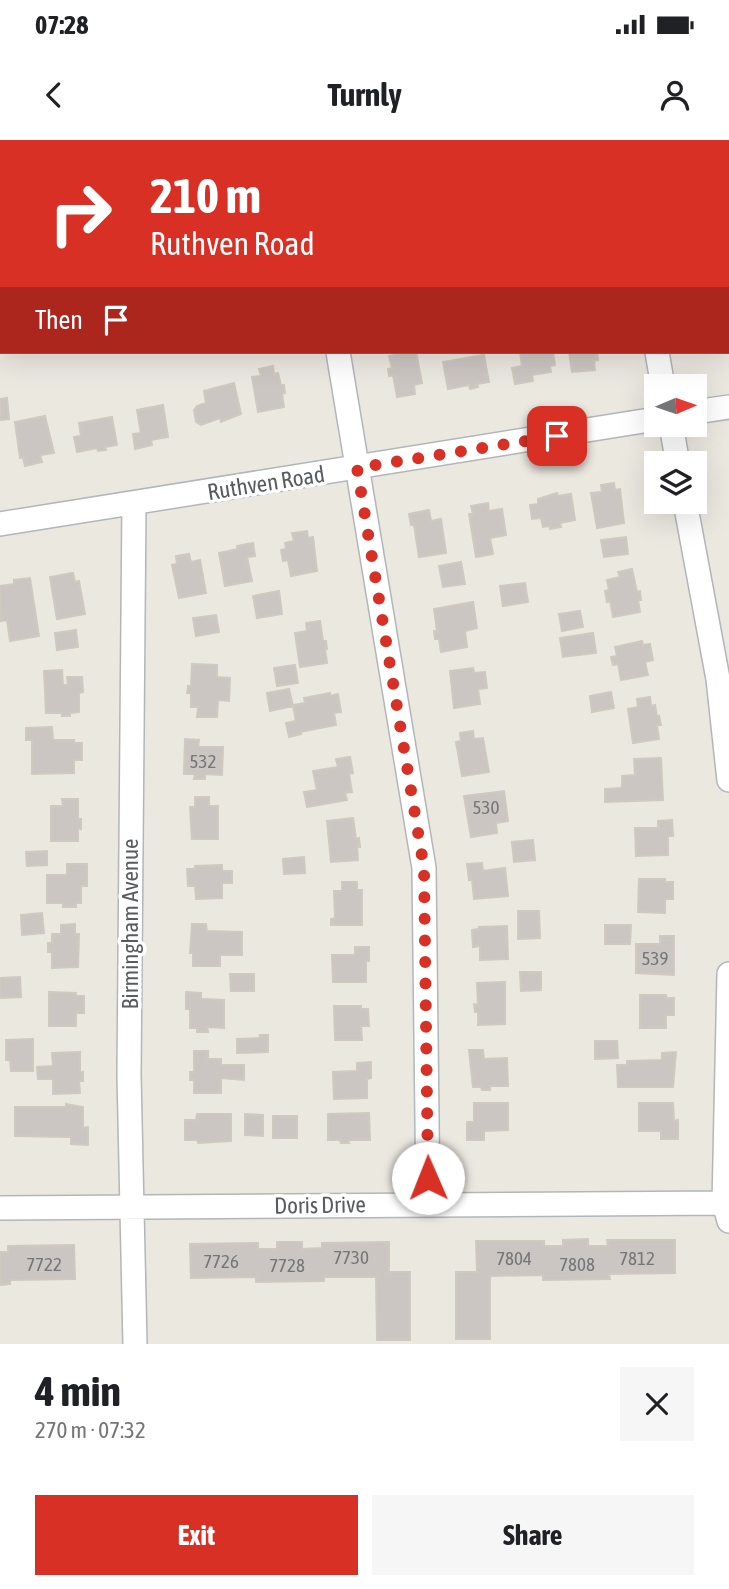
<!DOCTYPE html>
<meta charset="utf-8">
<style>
:root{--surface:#fff;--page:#f6f6f6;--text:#202124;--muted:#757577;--accent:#d93025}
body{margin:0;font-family:"Asap Condensed",sans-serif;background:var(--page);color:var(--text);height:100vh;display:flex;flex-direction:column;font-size:26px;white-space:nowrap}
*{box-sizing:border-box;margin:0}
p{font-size:23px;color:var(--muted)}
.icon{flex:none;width:38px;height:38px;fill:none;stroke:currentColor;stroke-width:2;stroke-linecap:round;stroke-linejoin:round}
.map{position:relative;height:1204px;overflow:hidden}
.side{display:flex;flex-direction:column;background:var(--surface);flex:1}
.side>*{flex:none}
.hud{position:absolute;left:0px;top:0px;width:730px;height:214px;box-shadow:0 7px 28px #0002;background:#d93025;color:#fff;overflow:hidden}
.needle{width:46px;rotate:88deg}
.controls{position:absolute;left:644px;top:234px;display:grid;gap:14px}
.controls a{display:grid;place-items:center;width:63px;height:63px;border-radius:0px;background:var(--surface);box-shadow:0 7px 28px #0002;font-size:35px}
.pin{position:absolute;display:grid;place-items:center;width:60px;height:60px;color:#fff;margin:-30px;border-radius:14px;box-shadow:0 4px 10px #0006}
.me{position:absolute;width:77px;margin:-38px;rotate:359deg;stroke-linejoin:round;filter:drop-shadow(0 0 5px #0008)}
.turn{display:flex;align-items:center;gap:24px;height:147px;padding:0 35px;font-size:32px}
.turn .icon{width:91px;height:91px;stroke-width:2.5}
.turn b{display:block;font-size:49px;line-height:60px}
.then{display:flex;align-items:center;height:66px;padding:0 35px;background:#0003;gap:14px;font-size:26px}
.round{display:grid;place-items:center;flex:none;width:74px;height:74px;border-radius:0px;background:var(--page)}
.overview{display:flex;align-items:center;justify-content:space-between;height:119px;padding:0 35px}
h1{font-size:42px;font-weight:700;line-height:52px}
.cta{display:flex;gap:14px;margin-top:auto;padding:14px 35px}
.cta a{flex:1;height:80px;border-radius:0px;background:var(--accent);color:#fff;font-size:28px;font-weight:700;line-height:80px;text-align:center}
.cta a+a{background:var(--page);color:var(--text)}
.status{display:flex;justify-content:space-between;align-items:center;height:49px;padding:0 35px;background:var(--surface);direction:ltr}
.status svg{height:19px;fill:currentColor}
header{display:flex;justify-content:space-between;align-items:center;height:91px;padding:0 35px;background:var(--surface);font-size:32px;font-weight:700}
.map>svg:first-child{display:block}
.building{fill:#cbc6c1;stroke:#cfc9bf;stroke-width:2}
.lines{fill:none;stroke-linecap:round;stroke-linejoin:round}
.street-casing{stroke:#b2b6ba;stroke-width:26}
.street{stroke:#fff;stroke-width:23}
.route{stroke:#d93025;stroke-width:12;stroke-dasharray:0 21.6}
.labels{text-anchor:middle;stroke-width:7;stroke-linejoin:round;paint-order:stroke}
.number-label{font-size:19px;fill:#757678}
.street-label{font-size:23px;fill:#585c60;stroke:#fff}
</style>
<div class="status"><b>07:28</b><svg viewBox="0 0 49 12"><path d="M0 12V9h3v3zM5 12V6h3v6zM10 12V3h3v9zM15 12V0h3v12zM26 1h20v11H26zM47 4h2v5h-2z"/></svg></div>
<header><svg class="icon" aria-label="back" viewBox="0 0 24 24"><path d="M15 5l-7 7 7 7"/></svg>Turnly<svg class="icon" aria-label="person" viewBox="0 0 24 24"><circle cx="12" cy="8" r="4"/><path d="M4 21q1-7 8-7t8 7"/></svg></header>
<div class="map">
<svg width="729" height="1204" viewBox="0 0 729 1204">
<rect width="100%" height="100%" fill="#ebe8e0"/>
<path class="building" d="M409,212h7l6,31 -8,2 1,9 -18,3 -4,-22 -4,1 -1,-7 4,-1 -3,-12z
M520,212h33l2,13 -5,1 1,6 -19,3 1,6 -18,3 -3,-16 10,-2z
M569,212h28l1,8 -4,1 1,9 -23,2z
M484,215l5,27 -12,2 1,3 -8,2 -1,-4 -21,4 -5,-27z
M273,226l1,8 4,-1 3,12h3l1,8 -3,1 2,13 -26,5 -6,-35 9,-1 -2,-7z
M234,243l7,31 -20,8 -1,-4 -19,7 -5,-3 -2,-12 3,-4 9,-3 -2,-12z
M7,258l2,21 -9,1v-21z
M163,265l5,32 -17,3 1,5 -17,4 -2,-15 8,-1 -4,-23z
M45,276l9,37 -14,2 2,7 -17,4 -2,-9 -3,1 -5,-36z
M112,277l5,28 -12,2 1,3 -8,1 -1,-3 -20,4 -3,-15 7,-1 -2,-13z
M614,343l1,7 5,-1 4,34 -27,5 -6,-35 11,-1 -1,-7z
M557,353l1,3 13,-2 4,26 -15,3 1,4 -11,2v-3l-7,1 -2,-9 -9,1 -2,-14 8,-1v-5z
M488,363l1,8 13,-2 4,26 -16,3 3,16 -17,3 -7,-43h4l-2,-8z
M429,370l2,11 10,-2 5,34 -27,4 -5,-32h-3l-2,-11z
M307,391l1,7 5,-1 4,34 -26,5 -3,-16 -5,1 -2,-11 5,-1 -1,-6 9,-2 -2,-8z
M626,397l2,17 -24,3 -3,-17z
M253,403l2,13 -8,1 5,24 -27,5 -6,-33 19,-4 -1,-3z
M189,414l2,8 9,-2 6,33 -27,5 -7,-33 5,-1 -1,-8z
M461,422l4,22 -22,3 -4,-21z
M632,429l5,23 3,-1 1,9h-3l2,12 -27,5 -3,-16 -3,1 -2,-11 4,-1 -2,-10 13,-3 -2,-5z
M73,433l2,9 4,-1 6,33 -28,5 -7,-42z
M30,438l9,58 -29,5 -3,-21 -6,1 -1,-35 14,-2v-4z
M525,443l3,19 -25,4 -3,-20z
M279,451l3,23 -25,4 -4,-22z
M473,462l4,26 -12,3 2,16 -26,5 -2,-13h-4l-1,-8h3l-3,-22z
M580,471l3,16 -21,4 -3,-17z
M216,475l3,17 -23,4 -3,-18z
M320,481l3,20h3l1,8h-2l2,14 -27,4 -5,-34 12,-2 -1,-8z
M76,490l2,17 -21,3 -2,-17z
M593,493l3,20 -33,4 -3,-19z
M642,501l1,4 7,-1 3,16 -8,2 3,13 -27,5 -3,-16 -5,1 -2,-8 6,-1 -2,-9z
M192,524l25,1v12l13,1 -1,23 -11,-1 -1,17h-20l1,-10h-7v-14h-4l1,-7h3z
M295,525l3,18 -21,3 -3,-18z
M473,528l1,5 11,-1 2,16 -9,1 2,15 -26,4 -4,-37z
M62,530l1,15h5l-1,-8h15l1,15 -4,1v19l-9,1v3h-8v-3h-16l-2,-42z
M289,549l4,17 -23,5 -3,-18z
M611,552l3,16 -22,4 -2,-16z
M330,553v3l8,-2 3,18 -7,1 2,12 -36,7 1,2 -12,3 -3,-14 10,-2 -3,-16 12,-2 -1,-5z
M650,557l1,9 4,-1 2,12 2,-1 2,9h-4l2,14 -26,4 -5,-34 10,-2 -1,-8z
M52,587l1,13h21v3h8v17h-8v13l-42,1v-34h-6v-12z
M473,591l1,8 9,-1 6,34 -27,4 -6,-34 5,-1 -1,-8z
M185,599l14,1 -1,7h25l-1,28 -17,-1v5h-11l1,-5h-11z
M350,617l3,16 -4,1 3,18 -7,1 2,7 -40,7 -3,-15 13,-2 -4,-19 25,-4 -2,-8z
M661,618l2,42 -58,2v-13l17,-1v-12l13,-1 -1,-16z
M504,651l4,30 -12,2 1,10 -26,4 -7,-41z
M195,657h14v9h9v33h-26l-2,-32h5z
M62,659h16v20h3v10l-3,-1v13h-27v-35h12z
M353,678l3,21 3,-1 1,9h-3l1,13 -27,2 -4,-41z
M672,680l1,16h-5v19l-32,1 -1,-28h23v-7z
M533,700l2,20 -21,2 -2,-20z
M47,711v14l-20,1 -1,-14z
M304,717l1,16 -21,1 -1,-15z
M482,723l1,8 22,-3 3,28 -34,3 -2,-19h-3l-2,-16z
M67,724h20v22h-6v17h-5v4h-13v-4h-16v-28h20z
M222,725v6h10v12h-10v15l-26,1 -1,-13h-7l-1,-17h8v-3z
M639,739h26v3h8v17h-8v14l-27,-1z
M342,742h15v8h5v35h-31v-6l4,-1 -1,-27h8z
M518,771h21l1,27 -22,1z
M42,773l2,20 -22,2 -1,-20z
M75,784v10h4l-1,33 -26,1v-16h-4v-9h4v-9h9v-9z
M192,784h14l1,7 35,1v23h-22v11h-27v-13h-3z
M605,785h26l-1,19h-25z
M507,786l1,33 -28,1v-14l-7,1 -1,-17 7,-1v-2z
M660,796h14v39l-38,-2v-29h24z
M355,807h14v14h-3v21h-33l-1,-27h23z
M520,832h21v18l-20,1z
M230,834h24v17h-23z
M20,837l1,20 -21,1v-20z
M505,842v42l-27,1v-13h-3l-1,-8 4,1 -1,-22z
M49,852l27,1v3h8v17h-8v13h-27z
M186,852l15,1v6l23,1v28l-17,-1 1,5h-11v-4h-7v-19h-4z
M640,855h26v3h8v17h-8v13h-26z
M334,866h27v3h7l1,17h-8l1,14h-27z
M260,895h8v17l-31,1v-14l22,-1z
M33,899v32h-22l-1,-11h-4v-20z
M595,901h22l1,17 -23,1z
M469,910h14l1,9 23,-1 1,28h-18v4h-8l-1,-3h-8z
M194,911h14v8h13v6h23v15l-23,-2v15h-27v-13h-4v-8h4z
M80,912v21l3,-1v9h-4l1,12 -27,1v-15h-15l-1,-12 16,-1 -1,-13z
M676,912l-3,35h-55l-1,-22h10v-4l35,-1v-7z
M371,922v16l-4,1v19l-33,1 -1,-27 24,-1v-8z
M474,963h34v27l-24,1v9h-17v-18h7z
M639,963h34l1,18 4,-1v19h-17v-8h-22z
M66,964l17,3v21l5,-1v18l-17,-1v-7l-56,-1v-29h51z
M369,973l1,27h-22l1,3h-8l-1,-3h-12v-26z
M197,974h34v27l-33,2 -1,-3h-12v-20h11z
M245,974l18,1v21l-18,-1z
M273,976h24v22h-24z
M588,1099v7h20l-1,-6h68v33l-66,1 1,5 -67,1v-5l-53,1v63h-34v-67h21l-1,-31h68v5h19v-6z
M277,1102h25v7l20,-1v-5l67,-1v30h21v68h-33l-1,-63h-52v4l-68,1v-5l-65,1 -1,-34 68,-1v6h19z
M74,1105l1,34 -65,1v4l-10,1v-33h8v-6z"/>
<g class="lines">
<defs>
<path id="street" d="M0,51l2,1
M338,212l86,516 4,336
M657,212l6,35
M695,272l34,-5
M671,285l7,39
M685,362l33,177 11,101
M134,363l-5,572 6,269
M0,384l656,-105
M729,834l-5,229 5,18
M0,1068l724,-5"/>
</defs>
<use href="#street" class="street-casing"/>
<use href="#street" class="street"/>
</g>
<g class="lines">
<path class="route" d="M428,1038l-4,-310 -67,-400 200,-32"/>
</g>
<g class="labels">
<g class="number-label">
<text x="203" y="628">532</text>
<text x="486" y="674">530</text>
<text x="655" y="825">539</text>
<text x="351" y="1124">7730</text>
<text x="514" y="1125">7804</text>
<text x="637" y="1125">7812</text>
<text x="221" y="1128">7726</text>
<text x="44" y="1131">7722</text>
<text x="577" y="1131">7808</text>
<text x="287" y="1132">7728</text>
</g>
<g class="street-label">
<text transform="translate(266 343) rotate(-9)" y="8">Ruthven Road</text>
<text transform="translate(130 784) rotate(-90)" y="8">Birmingham Avenue</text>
<text transform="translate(320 1065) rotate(-1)" y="8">Doris Drive</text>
</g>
</g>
</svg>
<div class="controls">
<a><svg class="needle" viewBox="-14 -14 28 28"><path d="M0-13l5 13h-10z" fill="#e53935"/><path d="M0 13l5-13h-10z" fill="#757577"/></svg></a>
<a><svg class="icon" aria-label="layers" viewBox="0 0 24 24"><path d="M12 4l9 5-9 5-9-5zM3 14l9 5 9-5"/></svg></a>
</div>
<div class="pin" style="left:557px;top:296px;background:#d93025"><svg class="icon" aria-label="arrive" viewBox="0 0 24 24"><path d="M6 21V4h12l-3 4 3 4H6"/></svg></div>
<svg class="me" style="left:428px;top:1038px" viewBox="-20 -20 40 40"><circle r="19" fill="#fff"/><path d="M0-13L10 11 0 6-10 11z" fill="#d93025"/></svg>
<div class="hud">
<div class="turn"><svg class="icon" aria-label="right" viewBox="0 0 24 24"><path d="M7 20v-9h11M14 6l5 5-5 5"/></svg><div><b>210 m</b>Ruthven Road</div></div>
<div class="then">Then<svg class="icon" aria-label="arrive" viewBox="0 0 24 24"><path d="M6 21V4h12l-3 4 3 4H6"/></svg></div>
</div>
</div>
<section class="side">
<div class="overview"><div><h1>4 min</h1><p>270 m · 07:32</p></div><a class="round"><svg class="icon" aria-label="close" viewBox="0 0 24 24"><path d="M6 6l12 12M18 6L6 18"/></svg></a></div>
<div class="cta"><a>Exit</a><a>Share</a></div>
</section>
